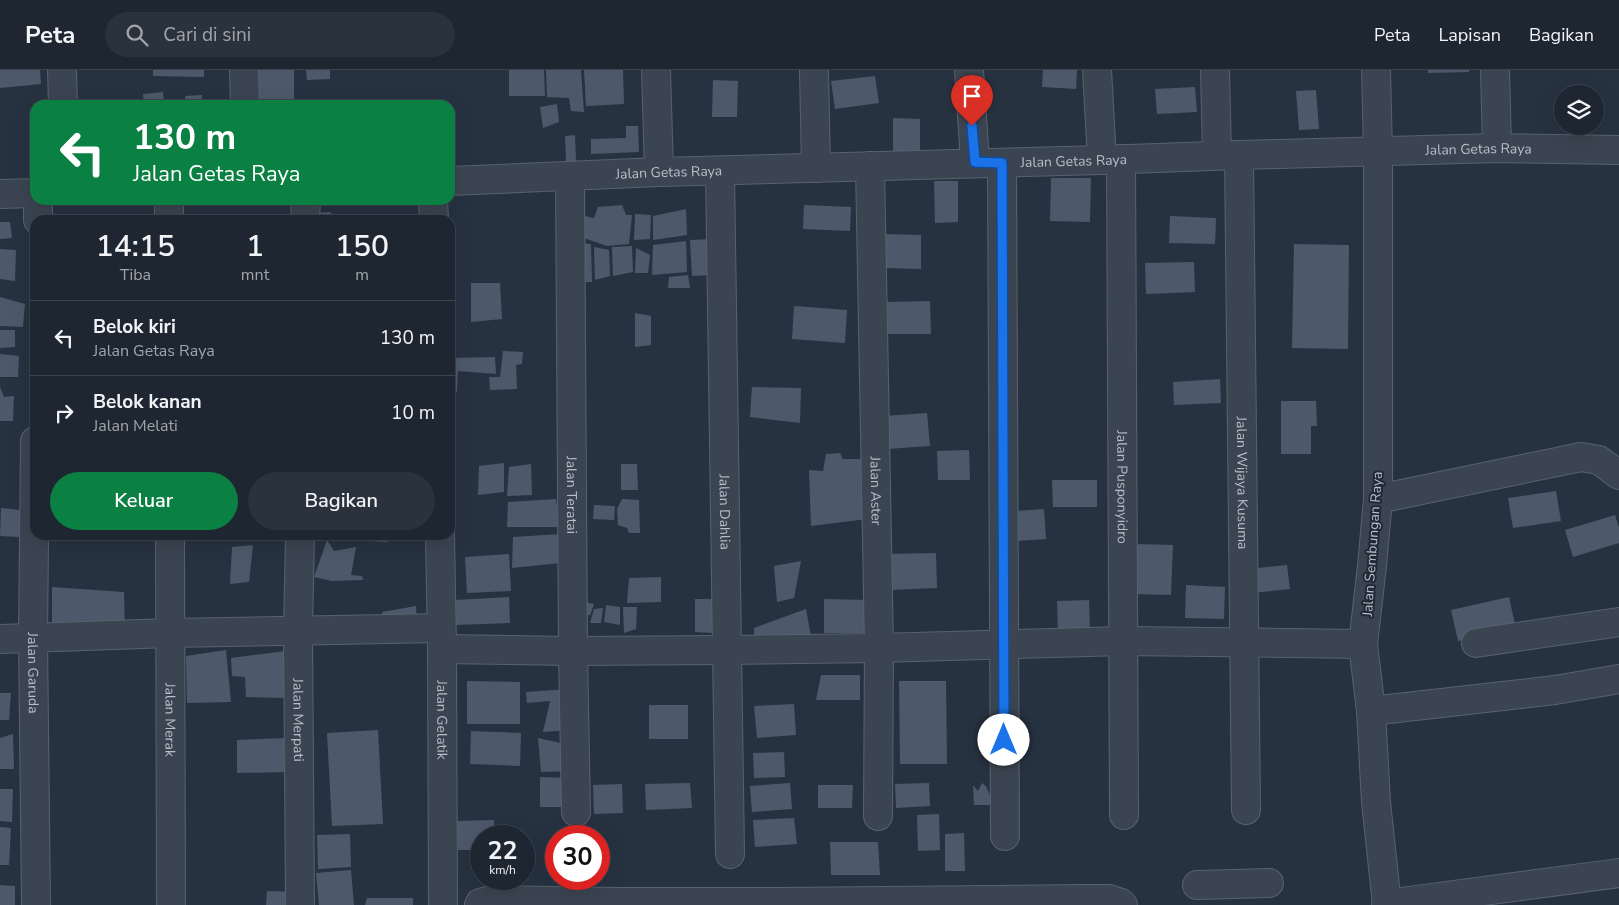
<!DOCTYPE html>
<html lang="id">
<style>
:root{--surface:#1d2631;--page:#2a323d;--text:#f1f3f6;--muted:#a0a5ab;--line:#3b434d;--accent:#0b8043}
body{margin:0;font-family:"Nunito Sans",sans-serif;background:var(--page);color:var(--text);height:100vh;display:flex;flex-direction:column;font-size:19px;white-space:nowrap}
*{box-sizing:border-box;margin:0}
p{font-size:16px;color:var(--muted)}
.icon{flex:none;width:28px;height:28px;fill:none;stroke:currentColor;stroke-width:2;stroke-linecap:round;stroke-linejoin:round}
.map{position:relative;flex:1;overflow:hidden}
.panel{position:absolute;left:30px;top:145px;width:425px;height:325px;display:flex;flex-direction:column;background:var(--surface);border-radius:15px;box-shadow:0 5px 20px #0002,0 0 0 1px var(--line)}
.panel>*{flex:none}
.hud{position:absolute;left:30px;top:30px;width:425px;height:105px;border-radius:15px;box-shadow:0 5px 20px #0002,0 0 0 1px var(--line);background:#0b8043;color:#fff;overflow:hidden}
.tools{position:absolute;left:1554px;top:15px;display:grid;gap:10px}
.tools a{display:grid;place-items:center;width:50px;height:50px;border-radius:50%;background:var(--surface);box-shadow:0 5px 20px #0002,0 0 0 1px var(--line);font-size:25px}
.speed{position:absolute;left:470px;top:755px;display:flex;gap:10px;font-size:25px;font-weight:700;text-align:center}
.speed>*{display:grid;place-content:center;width:65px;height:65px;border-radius:50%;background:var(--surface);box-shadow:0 5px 20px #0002,0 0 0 1px var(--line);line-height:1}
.speed small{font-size:12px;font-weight:400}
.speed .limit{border:8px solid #d22;background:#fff;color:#111}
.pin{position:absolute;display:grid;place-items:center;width:42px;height:42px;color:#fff;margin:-51px -21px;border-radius:50% 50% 50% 0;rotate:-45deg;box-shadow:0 0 5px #0007}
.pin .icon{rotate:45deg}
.me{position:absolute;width:55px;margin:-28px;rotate:0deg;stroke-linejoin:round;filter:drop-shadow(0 0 4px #0008)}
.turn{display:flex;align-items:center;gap:18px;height:105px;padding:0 20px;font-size:22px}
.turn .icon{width:65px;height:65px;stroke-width:2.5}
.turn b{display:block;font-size:35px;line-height:42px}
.eta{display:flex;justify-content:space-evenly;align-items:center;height:85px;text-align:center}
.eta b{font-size:30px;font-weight:600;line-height:35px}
.primary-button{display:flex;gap:10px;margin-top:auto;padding:10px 20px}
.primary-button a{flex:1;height:58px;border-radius:30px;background:var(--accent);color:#fff;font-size:20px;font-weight:600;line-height:58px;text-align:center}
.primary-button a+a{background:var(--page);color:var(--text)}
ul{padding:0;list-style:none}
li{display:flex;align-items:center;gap:15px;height:75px;padding:0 20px;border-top:1px solid var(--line)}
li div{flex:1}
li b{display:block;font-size:19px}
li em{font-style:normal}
header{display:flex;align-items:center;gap:30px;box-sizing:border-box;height:70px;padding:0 25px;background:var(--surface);border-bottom:1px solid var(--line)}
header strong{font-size:24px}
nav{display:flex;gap:28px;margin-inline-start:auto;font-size:18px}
.search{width:350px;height:45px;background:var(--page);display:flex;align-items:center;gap:12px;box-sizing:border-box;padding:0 18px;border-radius:28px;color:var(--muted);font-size:19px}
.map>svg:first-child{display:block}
.building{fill:#4d596a}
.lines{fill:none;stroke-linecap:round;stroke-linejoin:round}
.street-casing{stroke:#59626e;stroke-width:30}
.street{stroke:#3b4451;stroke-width:28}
.route-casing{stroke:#114b97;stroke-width:12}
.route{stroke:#1a73e8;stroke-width:9}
.labels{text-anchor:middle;stroke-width:4;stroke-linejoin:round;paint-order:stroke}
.street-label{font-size:14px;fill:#b8bfcb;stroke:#202936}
</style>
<header>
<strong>Peta</strong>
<div class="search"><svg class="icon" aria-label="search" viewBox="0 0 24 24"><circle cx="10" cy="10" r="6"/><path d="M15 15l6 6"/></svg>Cari di sini</div>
<nav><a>Peta</a><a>Lapisan</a><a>Bagikan</a></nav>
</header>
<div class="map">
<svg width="1619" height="835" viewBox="0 0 1619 835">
<rect width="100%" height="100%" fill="#273241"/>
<path class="building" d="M0,0h40l1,14 -41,4z
M153,0h51v7l-51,-1z
M257,0h37v35h-41z
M306,0h24v9l-23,1z
M509,0h35l1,26h-36z
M546,0h35l3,42 -13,-1 -2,-13 -22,-1z
M584,0h39l1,34 -38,2z
M1043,0h34l-1,19 -34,-2z
M1428,0h41v2l-41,1z
M875,6l4,27 -44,6 -4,-28z
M713,10l25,1 -1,36h-25z
M1195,17l2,25 -40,2 -2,-25z
M1316,20l3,39 -20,1 -3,-39z
M163,22l1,13h-20l-1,-11z
M202,25v10h-16l-1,-9z
M557,34l2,18 -16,6 -3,-21z
M893,48l27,1v33h-27z
M626,56h12l1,26 -48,2v-15l35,-1z
M575,65l1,26h-10l-1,-25z
M1051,108h40l-1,44 -40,-1z
M934,111h24v41l-23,1z
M622,135l4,10h6l-3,29 -22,2 -23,-8v-22l10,2 4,-11z
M804,135l47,2 -1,24 -47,-2z
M686,139l1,26 -34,5v-24z
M331,142v8h-17l1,-7z
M635,144l16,1 -1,24 -16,1z
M1170,146l46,2 -1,26 -46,-1z
M0,152h10l2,16 -12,1z
M885,164l36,1v34l-36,-1z
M713,169l-1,36 -20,1 -2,-36z
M686,171l1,31 -35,3 1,-30z
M579,173l12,1 1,38h-11z
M1294,174l55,1 -1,104 -56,-1z
M632,176l1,26 -20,4 -1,-29z
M594,177l15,3 1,26 -15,4z
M636,178l14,7 -2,18h-13z
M0,179l16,1 -1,31 -15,-2z
M1194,192l1,30 -49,2 -1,-31z
M688,205l2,13h-22l1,-11z
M471,213h29l2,36 -31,3z
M450,219h2l2,28h-4z
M0,227l25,7 -2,23 -23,-1z
M930,231l1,33h-43l-1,-32z
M794,236l53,4 -2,33 -53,-4z
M635,243l16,3v29l-16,2z
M0,260h15v17l-15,1z
M503,281l20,1 -1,12 -6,1 1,24 -27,1 -1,-13h11z
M0,284l19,2 -1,21h-18z
M495,287l1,17 -38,-3 -1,21 -7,-1v-33z
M1220,309l1,24 -47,2 -1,-23z
M0,317l4,10 10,-1 -1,25h-13z
M752,317l49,1 -1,35 -50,-6z
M1281,331h35l1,25h-6v28h-30z
M927,343l3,33 -43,3 -3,-33z
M969,380l1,30h-32l-1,-29z
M840,383l3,6h23l1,60 -56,7 -2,-56 14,1 3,-17z
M504,393v29l-26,3 1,-29z
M531,394l1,31 -25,1 2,-29z
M621,394h16l1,26h-17z
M1052,410h45v27h-44z
M1556,421l5,30 -48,7 -5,-30z
M556,429l4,28h-53l1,-25z
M622,429l17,1 1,33h-11l-2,-5 -9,-3 -1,-16z
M594,435l21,1 -1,14 -21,-1z
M1,438l19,2v27l-20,-1z
M1044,439l2,30 -30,2 -1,-30z
M1615,445l4,13v15l-46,14 -8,-27z
M561,464v29l-49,5 1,-31z
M369,465h18l1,7 -19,-1z
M327,470l7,11 22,-4 -5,28 11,1 1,4 -31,1 -18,-4z
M1135,474l38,1 -2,50 -37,-1z
M253,475l-4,37 -19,2 2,-37z
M936,483l1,35 -48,2 -2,-36z
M509,484l2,37 -44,2 -2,-36z
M801,491l-7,37 -17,4 -3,-36z
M1287,495l3,24 -38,4 -3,-24z
M661,507v25l-34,1 2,-25z
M1186,515l39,2 -1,32 -39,-1z
M52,517l72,5 1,40 -73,-3z
M509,527l1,26 -54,2 -1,-25z
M1509,527l7,32 -58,12 -7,-31z
M695,529h18v34l-18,-1z
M824,529l43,1 4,33h-47z
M1089,530l1,33 -32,1 -1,-33z
M583,532l11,2 -4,11h-9z
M606,535l14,2v18l-16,-3z
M416,536l1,18 -34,4 -1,-16z
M623,537h14l-1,22 -12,4z
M603,538l-2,15h-11l4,-14z
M806,539l6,33 -58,-2v-12z
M226,580l5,52 -44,1 -1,-47z
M286,581l-1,47 -39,-1 -1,-20 -13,-1 -1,-18z
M821,605h39v25h-44z
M467,611l53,1v42h-53z
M899,611h47l1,83h-47z
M568,619l3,41 -28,2 7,-31 -23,2 -1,-11z
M0,623h11l-2,27h-9z
M794,634l2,31 -39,3 -3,-32z
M649,635h39v34h-39z
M378,660l5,94 -51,2 -5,-93z
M471,661l50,2 -1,33 -50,-2z
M13,664l1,35h-14v-31z
M289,668l-2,34 -50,1v-33z
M538,668l31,7 2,26 -30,1z
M784,682l1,25 -31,1 -1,-25z
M540,707l29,1 -1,29h-28z
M690,713l2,25 -46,2 -1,-26z
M790,713l2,26 -40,3 -2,-26z
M929,713l1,23 -34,2 -1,-24z
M982,713l4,3 8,19h-20l-1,-20 5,6z
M622,714l1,29 -29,1 -1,-29z
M818,715h35l-1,23h-34z
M0,719h13l-1,33 -12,-1z
M939,744l1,36 -22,1 -1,-36z
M794,748l3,26 -42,3 -2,-27z
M494,750v16h-13v14h-23l-1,-29z
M0,757l11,1 -2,37h-9z
M964,763l1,38h-20v-37z
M350,764l1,33 -33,2 -1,-34z
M830,772h48l2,33h-49z
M351,800l3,35h-35l-3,-32z
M0,815l15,1v19h-15z
M267,821l30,1v13h-31z
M367,828h46v7h-48z"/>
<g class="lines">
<defs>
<g id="street">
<path d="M62,0l1,35"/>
<path d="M244,0l1,35"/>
<path d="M656,0l3,102"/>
<path d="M814,0l2,98"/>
<path d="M969,0l6,92"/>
<path d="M1097,0l5,90"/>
<path d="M1215,0l2,85"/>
<path d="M1376,0l2,82v347l-6,67 -9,78 8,67 5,91 11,103"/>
<path d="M1495,0l2,78"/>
<path id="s1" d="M1239,85l7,655"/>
<path id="s2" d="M1121,89l3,656"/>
<path d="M1002,93l3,673"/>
<path id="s3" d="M870,96l9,482 -1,168"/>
<path id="s4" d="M720,101l10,683"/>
<path id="s5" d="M570,106l3,475 3,161"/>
<path id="s6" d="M450,111l209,-9 443,-12 137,-5 258,-7 122,2"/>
<path d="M0,124l35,-1"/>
<path d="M169,130v20"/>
<path d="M433,130l1,20"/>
<path d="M38,150v-20"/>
<path d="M305,150l1,-20"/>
<path id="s7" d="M35,371l-2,197 3,267"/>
<path d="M1378,429l203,-42 18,3 20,15"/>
<path id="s8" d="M170,465l1,370"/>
<path id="s9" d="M300,465l-2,96 2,274"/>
<path id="s10" d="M440,465l2,114 1,256"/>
<path d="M0,569l170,-6 271,-5"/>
<path d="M1476,573l143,-21"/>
<path d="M442,579l131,2 154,-1 152,-2 245,-7 239,3"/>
<path d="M1371,641l184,-21 64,-11"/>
<path d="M1197,815l72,-2"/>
<path d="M1386,834l233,-31"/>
<path d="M479,835l1,-2 11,-3 128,2h160l306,-3h24l12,4 2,2"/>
</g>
</defs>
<use href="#street" class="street-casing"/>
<use href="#street" class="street"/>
</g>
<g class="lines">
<defs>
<path id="route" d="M972,56l3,36 27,1 2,577"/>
</defs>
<use href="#route" class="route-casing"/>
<use href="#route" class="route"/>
</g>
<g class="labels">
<g class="street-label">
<text dy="5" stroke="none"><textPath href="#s6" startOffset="1029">Jalan Getas Raya</textPath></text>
<text dy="5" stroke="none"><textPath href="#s6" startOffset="624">Jalan Getas Raya</textPath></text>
<text dy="5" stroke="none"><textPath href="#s6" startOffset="219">Jalan Getas Raya</textPath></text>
<text dy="5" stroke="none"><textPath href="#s1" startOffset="328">Jalan Wijaya Kusuma</textPath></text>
<text dy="5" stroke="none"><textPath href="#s2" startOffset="328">Jalan Pusponyidro</textPath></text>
<text dy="5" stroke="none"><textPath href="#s3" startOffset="325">Jalan Aster</textPath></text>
<text dy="5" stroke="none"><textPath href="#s5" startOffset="319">Jalan Teratai</textPath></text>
<text dy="5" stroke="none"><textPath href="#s4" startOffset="341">Jalan Dahlia</textPath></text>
<text transform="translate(1372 474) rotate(-86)" y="5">Jalan Sembungan Raya</text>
<text dy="5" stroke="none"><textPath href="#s7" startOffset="232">Jalan Garuda</textPath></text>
<text dy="5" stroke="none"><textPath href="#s8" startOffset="185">Jalan Merak</textPath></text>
<text dy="5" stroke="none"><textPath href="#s9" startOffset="185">Jalan Merpati</textPath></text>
<text dy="5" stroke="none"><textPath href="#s10" startOffset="185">Jalan Gelatik</textPath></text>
</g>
</g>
</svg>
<div class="tools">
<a><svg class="icon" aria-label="layers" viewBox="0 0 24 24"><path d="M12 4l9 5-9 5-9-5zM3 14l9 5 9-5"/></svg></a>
</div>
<div class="speed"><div>22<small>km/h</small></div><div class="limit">30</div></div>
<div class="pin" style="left:972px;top:56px;background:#d93025"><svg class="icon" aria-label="arrive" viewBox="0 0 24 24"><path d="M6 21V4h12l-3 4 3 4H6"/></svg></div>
<svg class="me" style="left:1004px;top:670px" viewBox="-20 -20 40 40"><circle r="19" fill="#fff"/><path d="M0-13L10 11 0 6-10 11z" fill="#1a73e8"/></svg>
<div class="hud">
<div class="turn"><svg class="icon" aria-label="left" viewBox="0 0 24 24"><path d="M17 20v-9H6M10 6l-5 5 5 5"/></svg><div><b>130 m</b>Jalan Getas Raya</div></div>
</div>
<section class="panel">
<div class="eta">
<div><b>14:15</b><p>Tiba</p></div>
<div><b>1</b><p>mnt</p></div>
<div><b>150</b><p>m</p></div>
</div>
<ul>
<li><svg class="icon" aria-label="left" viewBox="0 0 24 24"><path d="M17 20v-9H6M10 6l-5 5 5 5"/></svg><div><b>Belok kiri</b><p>Jalan Getas Raya</p></div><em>130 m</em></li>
<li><svg class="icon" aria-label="right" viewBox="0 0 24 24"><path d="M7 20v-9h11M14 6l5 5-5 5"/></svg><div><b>Belok kanan</b><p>Jalan Melati</p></div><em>10 m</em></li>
</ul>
<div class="primary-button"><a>Keluar</a><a>Bagikan</a></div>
</section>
</div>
